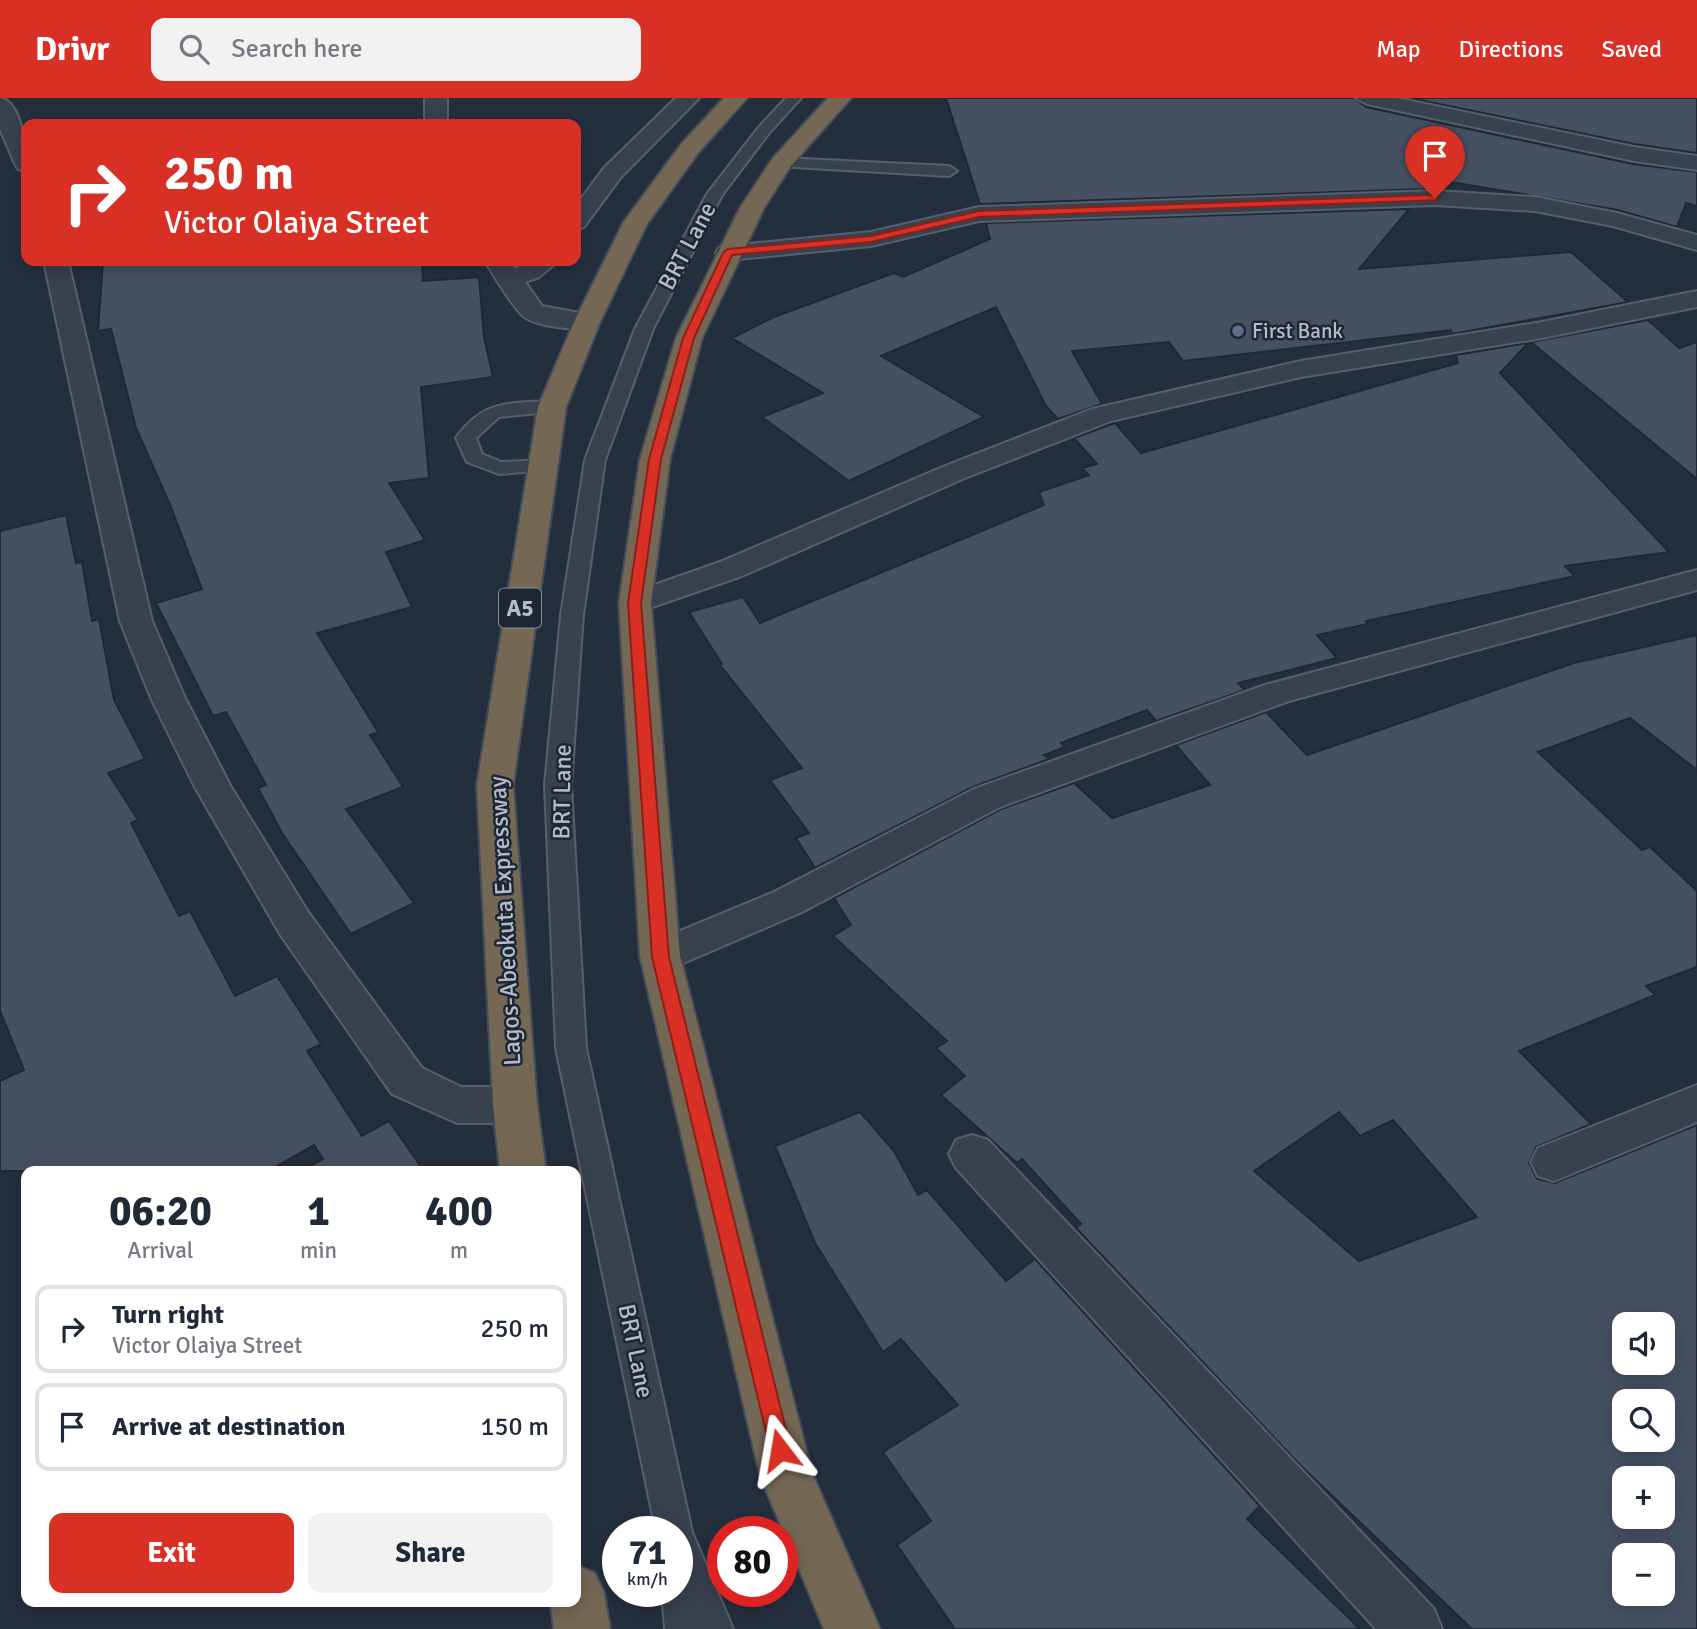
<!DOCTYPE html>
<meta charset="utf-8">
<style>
:root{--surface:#fff;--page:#f2f2f3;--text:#1f2937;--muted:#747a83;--line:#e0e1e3;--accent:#d93025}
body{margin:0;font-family:Signika,sans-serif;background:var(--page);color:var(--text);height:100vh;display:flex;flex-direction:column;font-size:26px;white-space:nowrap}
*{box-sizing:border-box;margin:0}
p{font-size:23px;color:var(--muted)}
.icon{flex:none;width:38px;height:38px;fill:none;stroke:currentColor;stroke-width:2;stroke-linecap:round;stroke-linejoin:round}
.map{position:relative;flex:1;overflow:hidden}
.panel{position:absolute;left:21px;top:1068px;width:560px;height:441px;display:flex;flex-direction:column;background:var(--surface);border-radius:14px;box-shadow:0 4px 18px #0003}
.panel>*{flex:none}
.guide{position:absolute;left:21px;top:21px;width:560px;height:147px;border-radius:14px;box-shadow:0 4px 18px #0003;background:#d93025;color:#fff;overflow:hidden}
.buttons{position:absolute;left:1612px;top:1214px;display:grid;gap:14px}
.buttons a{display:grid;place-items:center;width:63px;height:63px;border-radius:14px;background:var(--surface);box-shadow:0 4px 18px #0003;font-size:35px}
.speed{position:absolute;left:602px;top:1418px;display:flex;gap:14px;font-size:35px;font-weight:700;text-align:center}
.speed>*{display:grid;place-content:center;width:91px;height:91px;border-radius:50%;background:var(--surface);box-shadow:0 4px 18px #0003;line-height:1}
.speed small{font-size:18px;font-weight:400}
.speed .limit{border:10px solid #d22;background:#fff;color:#111}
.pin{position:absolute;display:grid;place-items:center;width:60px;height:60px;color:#fff;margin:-72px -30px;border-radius:50% 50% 50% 0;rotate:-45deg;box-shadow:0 0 7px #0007}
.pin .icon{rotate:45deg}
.me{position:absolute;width:77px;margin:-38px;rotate:346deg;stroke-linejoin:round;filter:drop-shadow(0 0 5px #0008)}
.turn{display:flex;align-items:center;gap:24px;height:147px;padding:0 28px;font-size:32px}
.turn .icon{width:91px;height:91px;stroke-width:2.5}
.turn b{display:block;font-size:49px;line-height:60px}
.eta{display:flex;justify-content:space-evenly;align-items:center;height:119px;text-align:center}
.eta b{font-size:42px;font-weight:800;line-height:49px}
.cta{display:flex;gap:14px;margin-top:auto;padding:14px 28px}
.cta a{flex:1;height:80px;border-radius:14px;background:var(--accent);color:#fff;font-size:28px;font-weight:800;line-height:80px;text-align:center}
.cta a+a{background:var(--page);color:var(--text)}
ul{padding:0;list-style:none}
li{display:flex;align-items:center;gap:21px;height:88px;margin:0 14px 10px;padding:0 14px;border:4px solid var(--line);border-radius:14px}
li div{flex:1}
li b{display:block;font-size:26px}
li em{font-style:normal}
header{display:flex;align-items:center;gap:42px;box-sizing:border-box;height:98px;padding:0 35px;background:var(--accent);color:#fff}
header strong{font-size:33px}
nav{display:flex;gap:38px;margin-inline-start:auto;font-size:24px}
.search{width:490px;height:63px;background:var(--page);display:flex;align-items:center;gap:18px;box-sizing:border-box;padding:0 24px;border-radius:14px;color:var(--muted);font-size:26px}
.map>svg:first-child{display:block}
.building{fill:#455162;stroke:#1f2835;stroke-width:2;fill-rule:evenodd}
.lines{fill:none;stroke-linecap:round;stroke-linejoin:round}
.lane-casing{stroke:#565f6c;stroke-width:4}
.street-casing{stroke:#565f6c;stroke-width:4}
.highway-casing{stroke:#434c59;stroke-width:4}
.lane{fill:#38414e;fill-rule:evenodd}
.street{fill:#38414e;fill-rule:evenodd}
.highway{fill:#746855;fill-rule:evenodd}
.route{fill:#d93025;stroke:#8d1f18;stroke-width:2}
.service-dot{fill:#5c6f8a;stroke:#1d2633;stroke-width:2.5}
.labels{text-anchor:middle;stroke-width:5;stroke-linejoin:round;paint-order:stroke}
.far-poi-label{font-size:21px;fill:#b4bcc9;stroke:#1d2633;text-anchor:start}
.shield{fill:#1d2633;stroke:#878f9c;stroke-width:2}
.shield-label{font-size:23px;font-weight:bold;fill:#b4bcc9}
.street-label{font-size:24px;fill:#b4bcc9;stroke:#1d2633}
</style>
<header>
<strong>Drivr</strong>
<div class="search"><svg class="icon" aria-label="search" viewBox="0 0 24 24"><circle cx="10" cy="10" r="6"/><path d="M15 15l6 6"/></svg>Search here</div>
<nav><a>Map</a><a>Directions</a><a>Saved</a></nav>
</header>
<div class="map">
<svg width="1697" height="1531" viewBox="0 0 1697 1531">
<rect width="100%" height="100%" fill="#242f3e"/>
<path class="building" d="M946,0h408l12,9 267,57 64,8v34l-11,-3 -9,24 -59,-17 -185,-31 -8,10 -445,15z
M1410,0h287v55l-63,-9z
M1409,111l-50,60 212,-17 57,50 -176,32 -1,-4 -268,31 -14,-19 -97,9 30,53 -44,15 -12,-13 -50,-99 -115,49 103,61 -135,64 -87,-64 61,-24 -91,-55 42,-21 120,-44 9,4 87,-38 -4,-16z
M103,163h319l1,20 56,-4 5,60 9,40 -72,10 8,91 -40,5 36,57 -39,12 26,55 -95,26 61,99 -8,3 33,52 -57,22 68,94 -63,31 -69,-101 -24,-45 8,-3 -40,-73 -13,4 -57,-113 46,-14 -31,-82 -35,-79 -25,-99 -13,2z
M1648,222l31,28 18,-6v137l-166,-137z
M1528,245l-28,30 169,179 -104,14 10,10 -209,45 1,3 -50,11 20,23 -99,25 7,7 -89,31 -9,-11 -86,33 4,4 -21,8 5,4 -76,28 -158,81 -19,-30 13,-5 -39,-53 32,-12 -82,-103 2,-1 -33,-52 54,-15 17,26 284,-118 -5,-13 50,-17 -7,-7 15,-4 -23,-26 38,-14 3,-1 26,30 317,-90 -2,-8z
M66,417l10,48 6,-1 10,59 7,-2 15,81 31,59 -37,14 30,47 -7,3 48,93 11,-5 45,85 42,-20 44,68 -14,7 55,85 27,-15 35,50h-122l21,-12 -9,-14 -46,26h-268v-90l24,-11 -24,-59v-480z
M1697,537v135l-67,-52 -92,34 104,98 8,-3 47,44v76l-51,19 9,9 -136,56 72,73 -55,23 -7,16 8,16 18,4 142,-58v504h-225l-171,-163 -225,-238 5,-4 -59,-65 -5,4 -76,-68 24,-19 -29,-28 11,-7 -114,-105 18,-11 -17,-27 167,-89 73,-26 38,35 98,-33 -34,-40 90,-33 41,43 267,-92zM1339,1014l21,24 33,-16 84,97 -118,44 -105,-90zM1624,1227h38v38h-38zM1624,1304h38v38h-38zM1624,1381h38v38h-38zM1624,1458h38v38h-38z
M860,1014l34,39 24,44 9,-5 79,91 29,-22 225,247 -13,13 113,110h-405l-58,-84 34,-24 -48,-69 75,-47 -57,-66 -18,13 -68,-109 -40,-97z"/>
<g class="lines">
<defs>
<path id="lane" d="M786,0h15l-32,35 -47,62 -69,134 -48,131 -22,155 -12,170 15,263 106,484 41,97h-68l-3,-38h15v-60h-21l-100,-483 -11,-263 16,-170 24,-155 50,-131 72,-135 52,-67z
M781,60l168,8 8,5 -8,5 -173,-10v-6z
M552,303l10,6 -3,4 -60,6 -23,21 6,16 19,8 42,-2 10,6 -3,4 -51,4 -32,-12 -11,-24c27,-38 53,-35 96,-37z"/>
<path id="street" d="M0,0c23,4 26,54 26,73l-8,-2 -3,-5 -15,-35z
M425,0h22v26h-22z
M676,0h23l-79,80 -36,49 -8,2v-23l28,-38z
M1356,0h41l237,49 63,9v14l-63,-9 -267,-57z
M1435,93l100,6 82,16 80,22v15l-84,-24 -78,-15 -100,-6 -456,16 -108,25 -143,14 -9,-2 -3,-5 3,-5 9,-2 143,-14 108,-25z
M44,163h24l84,360 33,77 46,89 77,125 114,156 39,19h54l16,5 6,13 -6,13 -16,5h-58l-65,-29 -112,-160 -84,-145 -45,-91 -31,-77z
M485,163h24l6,8 15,-8h28l-19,16 -14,5 17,24 54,10 4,6 -4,6c-15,3 -63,-1 -74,-13 -14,-15 -27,-37 -37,-54z
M1697,193v16l-155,31 -241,39 -190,44 -146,57 -223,98 -107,37 -12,-3 -4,-7 4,-7 97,-34 225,-96 147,-57 209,-48 241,-39z
M1697,472v20l-408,111 -289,106 -198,105 -128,55 -14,5 -14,-5 -6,-11 6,-11 128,-53 200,-103 291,-104z
M1697,987v37l-143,59 -16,-5 -7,-14 7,-14z
M972,1037l16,5 446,469 8,20h-66l-420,-461 -7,-14 7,-14z"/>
<path id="highway" d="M724,0h23l-49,55 -51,71 -47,98 -34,85 -53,378 24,320 9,66h-46l-7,-66 -16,-320 61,-378 36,-85 49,-99 59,-80z
M828,0h23l-61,69 -26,41 -62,130 -32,121 -19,144 29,353 132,517 68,156h-56l-64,-153 -120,-520 -21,-353 21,-144 36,-121 64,-130 33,-50z
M576,1467l19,8 9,19 6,37h-56l-4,-28h26z"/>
</defs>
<use href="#lane" class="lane-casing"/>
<use href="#street" class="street-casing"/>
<use href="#highway" class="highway-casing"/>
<use href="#lane" class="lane"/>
<use href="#street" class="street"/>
<use href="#highway" class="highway"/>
</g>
<path class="route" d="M1435,97l3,5 -459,17 -108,25 -139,13 -38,83 -33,121 -20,144 28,354 122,493 -3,7 -8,3 -8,-3 -120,-500 -24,-354 21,-144 34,-121 40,-85 5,-4 143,-13 108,-25z"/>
<circle class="service-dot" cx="1238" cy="233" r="7"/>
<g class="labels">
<g class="far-poi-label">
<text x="1252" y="240">First Bank</text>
</g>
<rect class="shield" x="499" y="490.5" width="42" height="39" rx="5"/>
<g class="shield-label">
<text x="520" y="518">A5</text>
</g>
<g class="street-label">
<text transform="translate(687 148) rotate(-62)" y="8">BRT Lane</text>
<text transform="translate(562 694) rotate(-89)" y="8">BRT Lane</text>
<text transform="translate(505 823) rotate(-93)" y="8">Lagos-Abeokuta Expressway</text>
<text transform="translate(636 1253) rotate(78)" y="8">BRT Lane</text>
</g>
</g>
</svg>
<div class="buttons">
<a><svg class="icon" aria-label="sound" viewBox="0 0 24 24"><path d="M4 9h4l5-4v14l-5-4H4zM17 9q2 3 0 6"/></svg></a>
<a><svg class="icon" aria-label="search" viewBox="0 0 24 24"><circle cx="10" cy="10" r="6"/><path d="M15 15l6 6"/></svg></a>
<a>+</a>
<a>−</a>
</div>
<div class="speed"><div>71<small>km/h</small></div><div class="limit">80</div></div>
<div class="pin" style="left:1435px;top:100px;background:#d93025"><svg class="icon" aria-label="arrive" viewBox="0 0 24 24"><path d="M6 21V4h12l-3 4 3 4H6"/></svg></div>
<svg class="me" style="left:780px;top:1352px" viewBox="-20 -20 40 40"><path d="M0-17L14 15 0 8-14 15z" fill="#d93025" stroke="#fff" stroke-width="4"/></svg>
<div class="guide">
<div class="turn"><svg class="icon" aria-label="right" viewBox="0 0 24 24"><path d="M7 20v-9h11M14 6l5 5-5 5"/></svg><div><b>250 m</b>Victor Olaiya Street</div></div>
</div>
<section class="panel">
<div class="eta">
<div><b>06:20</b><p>Arrival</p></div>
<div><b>1</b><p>min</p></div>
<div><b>400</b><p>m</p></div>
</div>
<ul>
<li><svg class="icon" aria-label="right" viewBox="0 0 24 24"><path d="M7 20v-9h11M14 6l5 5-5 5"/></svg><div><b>Turn right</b><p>Victor Olaiya Street</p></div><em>250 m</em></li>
<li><svg class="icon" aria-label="arrive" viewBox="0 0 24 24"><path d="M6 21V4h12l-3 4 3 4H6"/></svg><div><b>Arrive at destination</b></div><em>150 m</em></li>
</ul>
<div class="cta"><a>Exit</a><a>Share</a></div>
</section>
</div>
